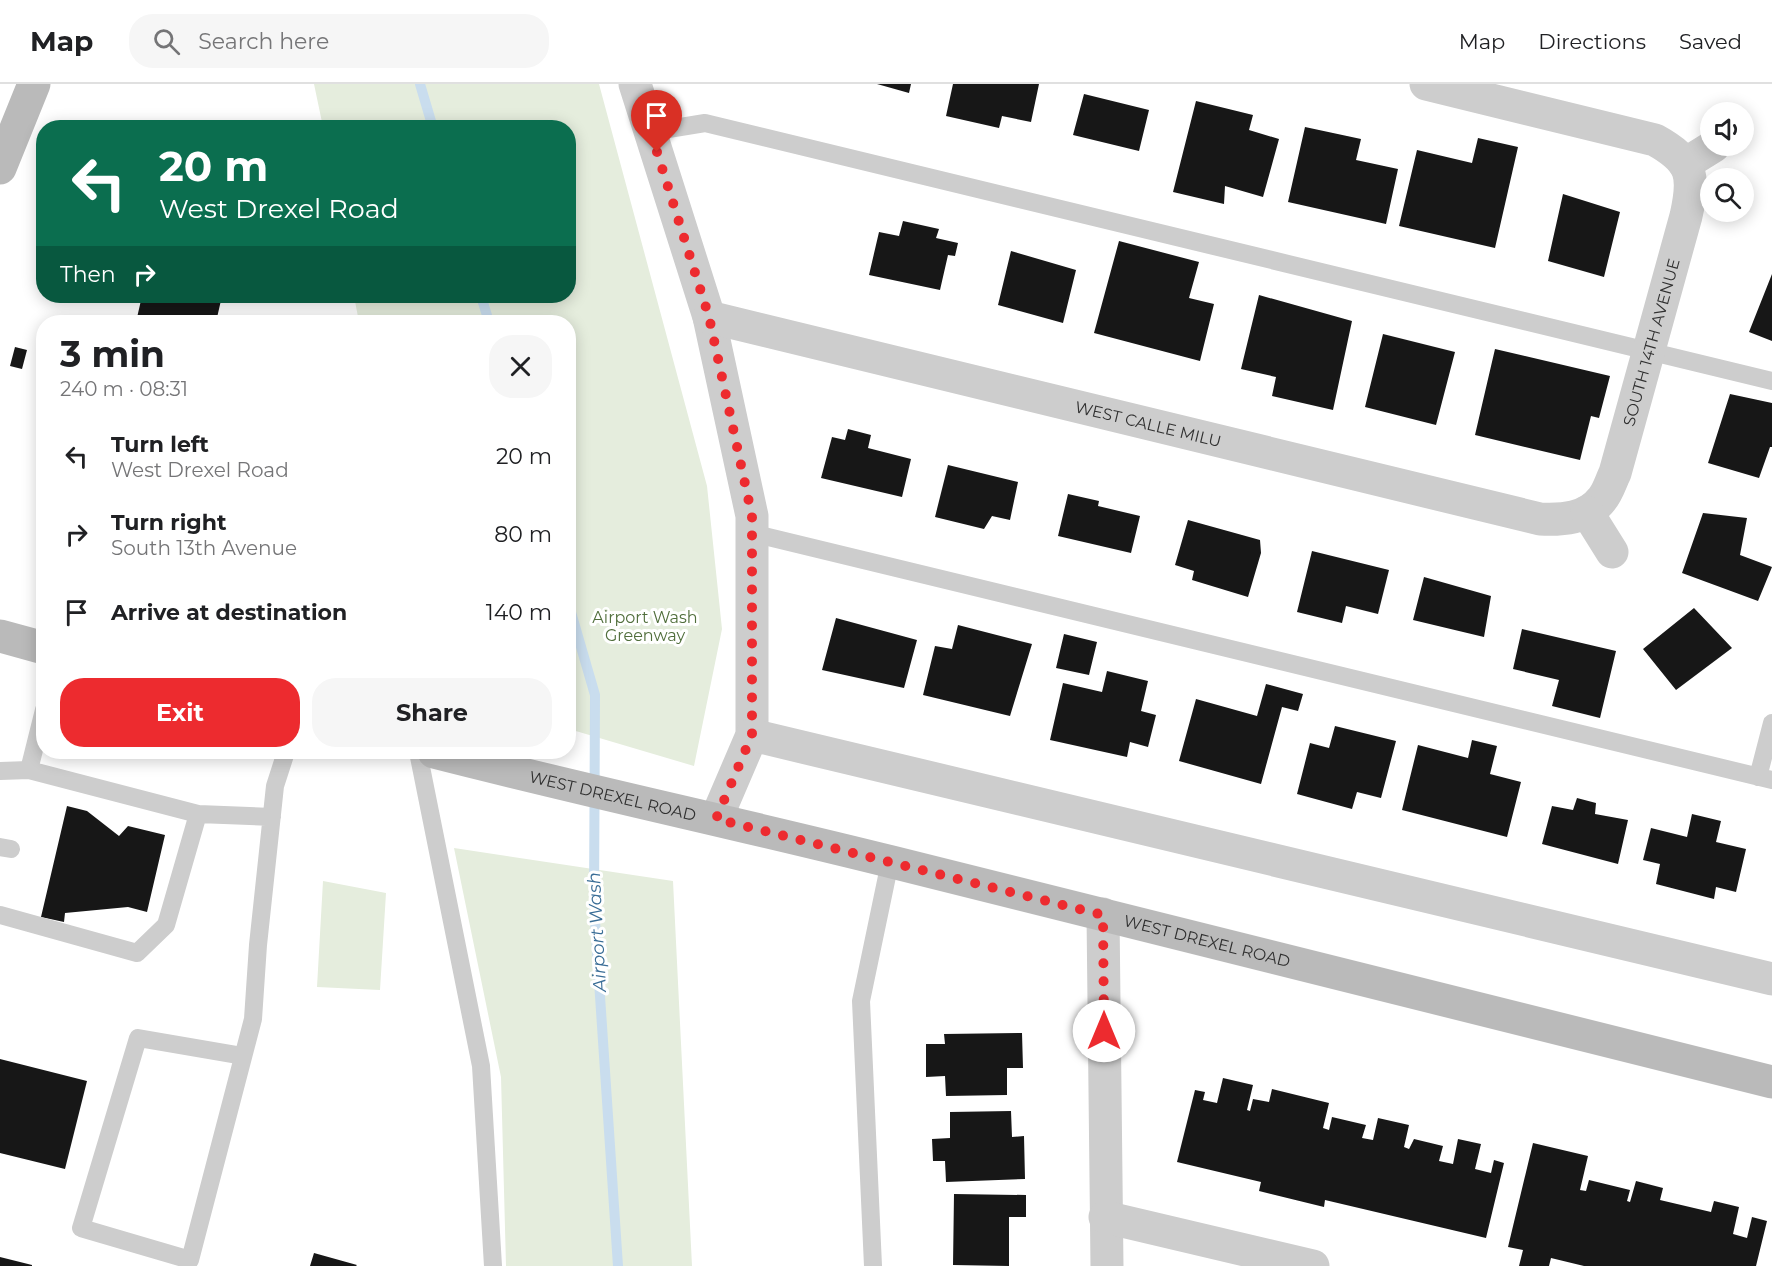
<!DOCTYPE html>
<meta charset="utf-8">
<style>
:root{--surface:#fff;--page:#f6f6f6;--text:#202124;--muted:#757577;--line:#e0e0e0;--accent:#ed2b2f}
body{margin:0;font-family:Montserrat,sans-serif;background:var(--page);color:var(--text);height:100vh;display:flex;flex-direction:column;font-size:22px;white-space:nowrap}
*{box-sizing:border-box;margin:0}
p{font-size:20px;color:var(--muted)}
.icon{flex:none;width:33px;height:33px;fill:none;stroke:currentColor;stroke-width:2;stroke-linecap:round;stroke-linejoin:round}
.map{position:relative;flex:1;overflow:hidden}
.side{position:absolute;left:36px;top:231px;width:540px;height:444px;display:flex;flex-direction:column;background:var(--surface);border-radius:24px;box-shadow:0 3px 15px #0003}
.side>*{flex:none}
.banner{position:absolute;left:36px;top:36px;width:540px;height:183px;border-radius:24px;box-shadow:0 3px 15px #0003;background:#0b6e4f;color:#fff;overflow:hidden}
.controls{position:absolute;left:1700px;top:18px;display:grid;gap:12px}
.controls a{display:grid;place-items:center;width:54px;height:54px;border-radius:50%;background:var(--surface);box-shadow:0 3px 15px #0003;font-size:30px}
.pin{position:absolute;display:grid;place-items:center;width:51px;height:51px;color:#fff;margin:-62px -26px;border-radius:50% 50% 50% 0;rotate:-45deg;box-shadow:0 0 6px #0007}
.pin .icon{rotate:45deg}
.me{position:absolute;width:66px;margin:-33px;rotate:0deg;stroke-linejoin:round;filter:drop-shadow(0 0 4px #0008)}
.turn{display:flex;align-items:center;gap:21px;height:126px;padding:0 24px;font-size:27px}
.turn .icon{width:78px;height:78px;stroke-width:2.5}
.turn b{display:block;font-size:42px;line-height:51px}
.then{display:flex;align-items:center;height:57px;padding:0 24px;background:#0003;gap:12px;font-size:22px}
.round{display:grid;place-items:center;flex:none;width:63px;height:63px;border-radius:24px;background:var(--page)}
.headline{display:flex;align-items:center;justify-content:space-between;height:102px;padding:0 24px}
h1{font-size:36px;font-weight:700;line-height:45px}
.button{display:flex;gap:12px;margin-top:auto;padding:12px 24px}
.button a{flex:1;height:69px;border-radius:24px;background:var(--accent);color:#fff;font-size:24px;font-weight:700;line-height:69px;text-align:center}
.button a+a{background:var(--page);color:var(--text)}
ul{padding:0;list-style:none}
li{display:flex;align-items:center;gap:18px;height:78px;padding:0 24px}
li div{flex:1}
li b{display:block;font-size:22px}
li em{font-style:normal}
header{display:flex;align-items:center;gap:36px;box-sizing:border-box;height:84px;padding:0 30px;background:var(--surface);border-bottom:2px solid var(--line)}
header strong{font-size:28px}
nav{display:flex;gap:33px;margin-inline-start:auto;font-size:21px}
.search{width:420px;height:54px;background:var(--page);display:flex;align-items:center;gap:15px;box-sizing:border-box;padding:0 21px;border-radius:24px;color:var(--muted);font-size:22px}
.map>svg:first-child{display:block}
.green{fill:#e5eddd}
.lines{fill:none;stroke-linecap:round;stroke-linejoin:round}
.stream{stroke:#c9ddee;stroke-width:10}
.building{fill:#171717}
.lane{stroke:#cdcdcd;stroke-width:18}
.street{stroke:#cdcdcd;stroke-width:33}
.secondary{stroke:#bababa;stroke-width:33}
.route{stroke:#ed2b2f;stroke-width:10;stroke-dasharray:0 18}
.labels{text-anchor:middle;stroke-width:6;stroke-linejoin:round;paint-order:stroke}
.street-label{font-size:16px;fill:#303030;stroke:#fff}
.park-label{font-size:16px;fill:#506e3b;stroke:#fff}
.water-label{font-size:18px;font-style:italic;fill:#396d96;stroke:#fff}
</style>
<header>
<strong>Map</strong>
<div class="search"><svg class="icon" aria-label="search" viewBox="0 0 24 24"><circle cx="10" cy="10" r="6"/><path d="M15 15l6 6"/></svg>Search here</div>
<nav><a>Map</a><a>Directions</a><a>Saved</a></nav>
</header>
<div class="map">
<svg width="1772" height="1182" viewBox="0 0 1772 1182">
<rect width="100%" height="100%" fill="#fff"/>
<path class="green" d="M314,0h285l108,402 15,143 -28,137 -125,-37 -1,-407h-209l-5,-26h214v-168l-245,-1z
M454,764l219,33 19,385h-186l-5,-189z
M323,797l63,12 -6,97 -63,-3z"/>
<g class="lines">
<path class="stream" d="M420,0l13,44
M481,212l8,26
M568,518l27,93 -1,211 24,360"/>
</g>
<path class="building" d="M877,0h34l-2,9z
M953,0h86l-8,38 -29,-6 -3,12 -53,-12z
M1084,10l65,16 -10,41 -66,-16z
M1196,17l57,14 -4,15 30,9 -16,58 -38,-11 -1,18 -51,-12z
M1305,43l56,12 -5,21 42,9 -12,55 -98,-22z
M1478,54l40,9 -23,101 -96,-22 18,-76 55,13z
M1563,110l57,18 -16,65 -56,-16z
M903,137l36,8 -3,9 22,5 -3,13 -7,-1 -8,35 -71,-15 10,-43 20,4z
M1119,157l80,21 -10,36 25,6 -14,57 -106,-28z
M1011,167l65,19 -13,53 -65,-18z
M1772,190v67l-23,-9z
M1259,211l93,26 -19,89 -61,-14 4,-19 -35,-8z
M142,212h80l-6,26h-80z
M1383,250l72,18 -19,73 -71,-18z
M15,263l12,3 -5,19 -12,-3z
M1495,265l115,27 -11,42 -8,-2 -11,44 -105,-25z
M1730,310l42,9v44h-2l-11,31 -51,-15z
M848,345l23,6 -3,13 43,11 -9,38 -81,-19 11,-41 13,3z
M948,381l70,17 -8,38 -18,-4 -8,13 -49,-12z
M1068,410l31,7 -1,5 42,10 -9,37 -73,-17z
M1703,429l44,5 -7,37 32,12 -14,34 -76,-28z
M1188,436l72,20 1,13 -13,44 -56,-17 2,-9 -19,-6z
M1312,467l77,19 -11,44 -32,-8 -4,17 -45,-11z
M1424,493l67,19 -7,41 -71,-17z
M1694,524l38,40 -56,42 -33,-41z
M836,534l81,22 -13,48 -82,-18z
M958,541l74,19 -22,72 -87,-21 12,-49 17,3z
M1522,545l94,22 -16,67 -48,-12 7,-26 -46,-11z
M1064,550l33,8 -8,33 -33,-7z
M1107,587l41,10 -7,30 15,4 -8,32 -18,-5 -3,15 -77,-17 13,-57 39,9z
M1266,600l37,10 -5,17 -16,-4 -21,77 -82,-23 17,-62 61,17z
M1335,642l61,15 -15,57 -24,-6 -5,17 -55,-15 13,-51 19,5z
M1472,656l25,6 -7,28 31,8 -14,55 -105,-27 16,-65 50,13z
M1577,714l19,5 -1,11 33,6 -10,44 -76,-20 10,-38 21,4z
M67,722l20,5 32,25 9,-10 37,9 -18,77 -19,-5 -63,6 -1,9 -23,-5z
M1692,730l29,7 -5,21 30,7 -10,43 -20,-5 -2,12 -58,-15 4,-20 -17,-4 8,-32 36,9z
M1022,949l1,35h-16v27l-61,1 -1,-20 -19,1v-33h19l-1,-10z
M0,975l87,22 -22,88 -65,-16z
M1223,994l30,7 -6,25 3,1 3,-12 16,3 3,-13 57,14 -6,25 6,2 3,-13 34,8 -4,13 11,2 5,-22 31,7 -5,22 5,2 5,-10 29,7 -4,15 14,3 5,-25 23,5 -6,25 16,4 3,-13 10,3 -18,75 -161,-38 -1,7 -65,-16 2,-9 -84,-20 18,-72 10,2 -2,8 14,3z
M1011,1027l1,26 12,-1 1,43 -79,3 -1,-21h-12l-1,-22 18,-1v-26z
M1533,1059l55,13 -8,34 6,1 3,-11 41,10 -3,11 3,1 6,-21 27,7 -3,12 51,12 3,-11 25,6 -6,27 14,4 5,-21 15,4 -11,45h-172l-33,-8 -2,8h-30l4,-16 -15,-3z
M954,1110l72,1v22h-17v49l-56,-1z
M314,1169l43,12 -1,1h-46z
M0,1173l32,8v1h-32z"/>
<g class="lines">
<path class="lane" d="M650,48l55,-9 1067,258
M752,449l1020,247
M418,668l63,314 12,200
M29,686l15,-60
M0,687l29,-1 169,44 74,3
M1758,693l14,-54
M0,763l11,2
M0,831l137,38 29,-28 32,-111
M243,972l-105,-18 -57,190 109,32 63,-241 5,-74 17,-159 11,-34
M873,1182l-12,-265 29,-139"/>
<g class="street">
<path d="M635,0l74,233 43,199v219l-36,84"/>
<path d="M1685,80l29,-18"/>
<path id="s1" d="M709,233l831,202c22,1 47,0 62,-20 6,-7 9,-18 13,-26l71,-257c9,-40 7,-55 -31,-76l-229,-56"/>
<path d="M1587,428l25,40"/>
<path d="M752,651l1020,244"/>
<path d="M1103,830l4,352"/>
<path d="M1105,1133l208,49"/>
</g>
<g class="secondary">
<path d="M0,84l34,-84"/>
<path d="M0,552l44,12"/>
<path id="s2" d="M434,668c152,39 306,72 458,110 293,73 587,147 880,220"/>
</g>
</g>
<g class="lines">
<path class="route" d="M657,68l52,165 43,199v219l-36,84 387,96 1,116"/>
</g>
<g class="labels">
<g class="street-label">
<text dy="6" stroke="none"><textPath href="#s1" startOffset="1088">SOUTH 14TH AVENUE</textPath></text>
<text dy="6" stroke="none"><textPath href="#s1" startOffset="452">WEST CALLE MILU</textPath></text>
<text dy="6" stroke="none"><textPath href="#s2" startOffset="184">WEST DREXEL ROAD</textPath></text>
<text dy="6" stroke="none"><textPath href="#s2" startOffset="796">WEST DREXEL ROAD</textPath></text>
</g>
<g class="park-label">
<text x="645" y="539">Airport Wash<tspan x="645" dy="18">Greenway</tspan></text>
</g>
<g class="water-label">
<text transform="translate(597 848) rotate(-93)" y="6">Airport Wash</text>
</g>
</g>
</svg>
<div class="controls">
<a><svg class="icon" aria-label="sound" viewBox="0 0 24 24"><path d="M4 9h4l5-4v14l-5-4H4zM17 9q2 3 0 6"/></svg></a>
<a><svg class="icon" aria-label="search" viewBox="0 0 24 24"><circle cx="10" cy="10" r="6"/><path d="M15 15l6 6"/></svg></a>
</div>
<div class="pin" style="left:657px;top:68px;background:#d93025"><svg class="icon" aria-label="arrive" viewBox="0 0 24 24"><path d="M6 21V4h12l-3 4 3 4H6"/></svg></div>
<svg class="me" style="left:1104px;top:947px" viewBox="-20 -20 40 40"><circle r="19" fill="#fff"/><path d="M0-13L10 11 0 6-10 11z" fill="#ed2b2f"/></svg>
<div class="banner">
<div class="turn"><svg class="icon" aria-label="left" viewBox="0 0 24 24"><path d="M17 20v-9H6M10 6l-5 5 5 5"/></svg><div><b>20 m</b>West Drexel Road</div></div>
<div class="then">Then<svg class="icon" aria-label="right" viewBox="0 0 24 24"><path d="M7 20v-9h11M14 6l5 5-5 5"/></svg></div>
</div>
<section class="side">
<div class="headline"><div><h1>3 min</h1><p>240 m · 08:31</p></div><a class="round"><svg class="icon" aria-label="close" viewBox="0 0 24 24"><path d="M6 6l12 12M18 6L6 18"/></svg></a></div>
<ul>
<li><svg class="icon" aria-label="left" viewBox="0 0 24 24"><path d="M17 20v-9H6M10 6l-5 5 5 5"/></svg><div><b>Turn left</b><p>West Drexel Road</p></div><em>20 m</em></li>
<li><svg class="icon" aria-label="right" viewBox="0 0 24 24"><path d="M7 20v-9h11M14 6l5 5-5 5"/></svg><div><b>Turn right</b><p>South 13th Avenue</p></div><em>80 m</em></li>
<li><svg class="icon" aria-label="arrive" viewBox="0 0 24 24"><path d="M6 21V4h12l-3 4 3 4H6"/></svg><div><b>Arrive at destination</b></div><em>140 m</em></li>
</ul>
<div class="button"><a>Exit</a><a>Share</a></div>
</section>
</div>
